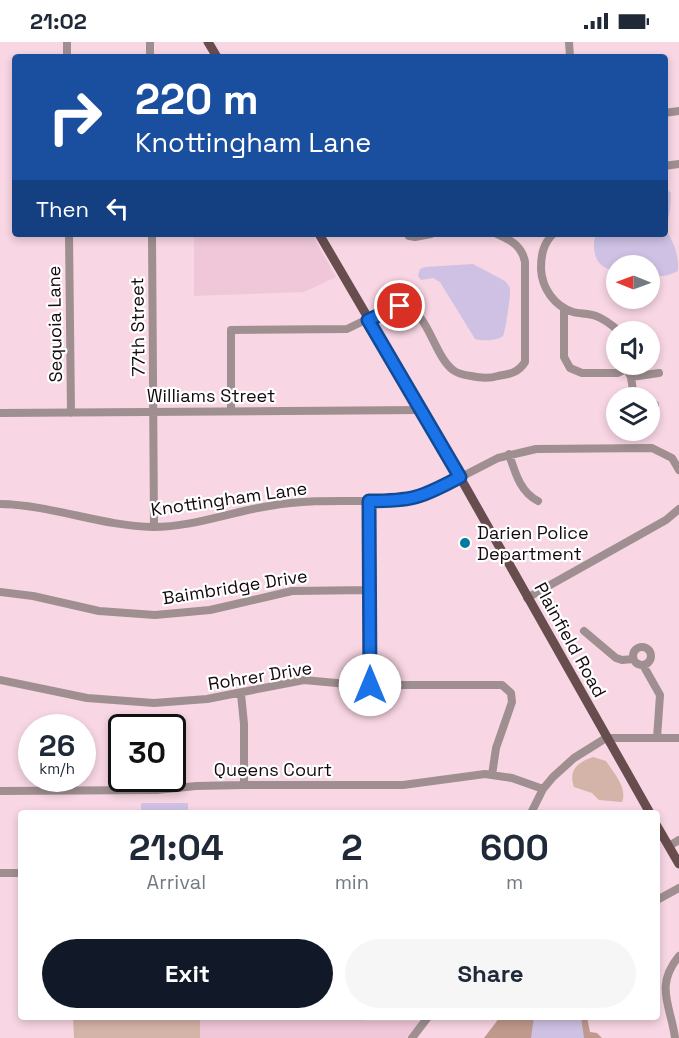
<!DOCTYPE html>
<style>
:root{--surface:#fff;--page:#f6f6f7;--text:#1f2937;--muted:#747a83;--accent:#111827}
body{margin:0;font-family:"Space Grotesk",sans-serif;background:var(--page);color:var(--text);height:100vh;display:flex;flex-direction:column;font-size:22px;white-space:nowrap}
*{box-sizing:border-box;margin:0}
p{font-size:20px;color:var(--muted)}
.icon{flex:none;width:33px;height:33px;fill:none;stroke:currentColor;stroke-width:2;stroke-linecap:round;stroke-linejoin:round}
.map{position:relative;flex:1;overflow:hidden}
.drawer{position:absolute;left:18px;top:768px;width:642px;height:210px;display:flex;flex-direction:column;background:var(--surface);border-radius:6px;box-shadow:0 3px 9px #0003}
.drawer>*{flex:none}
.hud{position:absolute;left:12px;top:12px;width:656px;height:183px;border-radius:6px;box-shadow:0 3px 9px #0003;background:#1a4fa0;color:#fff;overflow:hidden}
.needle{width:39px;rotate:271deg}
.fabs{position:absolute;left:606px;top:213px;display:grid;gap:12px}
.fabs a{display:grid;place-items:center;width:54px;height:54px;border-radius:50%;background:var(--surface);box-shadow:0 3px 9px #0003;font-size:30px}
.speed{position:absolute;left:18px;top:672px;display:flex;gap:12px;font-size:30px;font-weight:700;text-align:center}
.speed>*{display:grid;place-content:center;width:78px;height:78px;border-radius:50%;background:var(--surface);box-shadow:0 3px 9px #0003;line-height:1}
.speed small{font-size:15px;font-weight:400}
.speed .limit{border:3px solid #111;border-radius:9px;background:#fff;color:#111}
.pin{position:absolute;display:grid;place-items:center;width:51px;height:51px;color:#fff;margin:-26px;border:3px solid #fff;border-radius:50%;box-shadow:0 2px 6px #0007}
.me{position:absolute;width:66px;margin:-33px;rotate:0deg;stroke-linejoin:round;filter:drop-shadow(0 0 4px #0008)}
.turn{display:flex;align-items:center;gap:21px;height:126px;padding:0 24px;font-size:27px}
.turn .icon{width:78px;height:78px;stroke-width:2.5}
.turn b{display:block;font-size:42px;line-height:51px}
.then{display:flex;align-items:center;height:57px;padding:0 24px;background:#0003;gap:12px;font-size:22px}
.eta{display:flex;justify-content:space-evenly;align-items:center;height:102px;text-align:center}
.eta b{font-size:36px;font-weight:800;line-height:42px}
.cta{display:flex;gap:12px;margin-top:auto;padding:12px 24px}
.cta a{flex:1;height:69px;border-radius:36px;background:var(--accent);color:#fff;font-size:24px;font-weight:800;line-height:69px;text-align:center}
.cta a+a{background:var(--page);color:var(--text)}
.status{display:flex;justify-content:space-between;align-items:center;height:42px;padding:0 30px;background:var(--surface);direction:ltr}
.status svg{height:16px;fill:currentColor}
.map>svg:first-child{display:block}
.built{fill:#f0c7d8}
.green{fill:#d4b3a8}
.forest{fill:#bf998c}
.water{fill:#cec1e3}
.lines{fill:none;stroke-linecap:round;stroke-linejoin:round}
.minor{stroke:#9f8f90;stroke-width:8}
.major{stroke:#674d4e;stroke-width:9}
.route-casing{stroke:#114b97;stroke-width:15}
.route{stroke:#1a73e8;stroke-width:10}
.poi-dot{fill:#037aa2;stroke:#fff;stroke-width:2}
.labels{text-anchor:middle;stroke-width:4.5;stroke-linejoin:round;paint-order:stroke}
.street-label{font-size:18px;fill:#14090e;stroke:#fff}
.poi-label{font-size:18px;fill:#14090e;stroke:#fff;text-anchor:start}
</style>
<div class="status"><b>21:02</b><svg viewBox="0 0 49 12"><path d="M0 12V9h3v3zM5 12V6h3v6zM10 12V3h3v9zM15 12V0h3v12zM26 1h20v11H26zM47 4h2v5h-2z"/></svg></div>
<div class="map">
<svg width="679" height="996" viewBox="0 0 679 996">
<rect width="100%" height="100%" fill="#f8d6e4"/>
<path class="built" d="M194,192h118l24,43 -32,15 -110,4z
M200,975h165l1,4h54l-14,17h-206z"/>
<path class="green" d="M593,715l13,4c7,11 22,27 16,41l-23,-2 -7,-7 -18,-6c-6,-17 4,-25 19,-30z
M73,975h127v21h-126z"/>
<path class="forest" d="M500,975h87l3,15 7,1 5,5h-118z"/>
<path class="water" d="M665,145l6,6 -1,17 -4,20c8,12 13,26 12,41 -10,5 -18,6 -28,5v-10h-34v3c-19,3 -26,-19 -20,-35h68z
M473,222l32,17c3,4 4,4 5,8 1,5 -5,45 -7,47 -6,5 -21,5 -28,3l-35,-57 -7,-4 -12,2 -3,-4 2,-7 5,-2z
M141,761h47v10h-47z
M534,975h47l3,21h-53z"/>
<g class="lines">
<path class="minor" d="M67,0v15
M150,0v15
M569,0l1,15
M664,71l15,-2
M664,124l15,-2
M69,192l2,179
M152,192l2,293
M553,192c-10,10 -12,21 -12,35 1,19 13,37 32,43 7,2 16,1 23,4 9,3 17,10 24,16
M409,194l6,1 16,-3
M564,266v49l6,11 12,5h36l4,-2 6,-7
M626,326l5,9 3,21
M631,335l28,-4
M650,363h5
M231,369v-81l116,-1 35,-17 22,-6c24,5 30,50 49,64 5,4 11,5 18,6 9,2 17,3 27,0 12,-2 20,-3 27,-14v-100c-3,-16 -14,-22 -28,-28
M0,371l422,-3
M509,412c6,18 11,38 29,47
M369,459l1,184
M0,462c52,1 101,22 153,23 40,0 77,-15 116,-21 43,-8 88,-4 132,-5l27,-7 70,-36 38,-9 116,-1 20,10 7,12
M0,550l33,4 66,15 56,4 55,-5 82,-19 77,-1
M527,556l139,-78 13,-11
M584,589l32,27 6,2 11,-1
M633 614a9 9 0 1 1 18 0a9 9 0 1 1-18 0Z
M643,623l17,30 -3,43
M0,638l87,18 67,5 53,-4 97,-19 54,5h144l9,8 1,9 -16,46 -4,27
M241,652l3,30v61
M0,749l157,-1 39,-4 48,-1h159l82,-11 27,4 31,11
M531,771l12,-24 10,-12 21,-19 32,-20h73
M669,804l10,-6
M0,831h21
M657,858l22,-12
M412,996l16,-21
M675,996c-4,-32 -21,-52 4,-82"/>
<path class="major" d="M208,0l9,15
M319,192l103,176 228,403
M657,784l22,38"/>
</g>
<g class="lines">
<defs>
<path id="route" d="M370,643l-1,-184c43,0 52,-3 91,-24l-92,-157 32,-14"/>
</defs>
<use href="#route" class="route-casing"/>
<use href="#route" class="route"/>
</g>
<circle class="poi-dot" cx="465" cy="501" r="6"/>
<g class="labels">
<g class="street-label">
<text transform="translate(55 282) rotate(-91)" y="6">Sequoia Lane</text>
<text transform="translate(138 285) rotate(-91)" y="6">77th Street</text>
<text x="211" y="360">Williams Street</text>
<text transform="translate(229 457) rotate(-8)" y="6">Knottingham Lane</text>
<text transform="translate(235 545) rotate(-9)" y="6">Baimbridge Drive</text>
<text transform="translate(570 598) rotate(61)" y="6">Plainfield Road</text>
<text transform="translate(260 634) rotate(-9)" y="6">Rohrer Drive</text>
<text x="273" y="734">Queens Court</text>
</g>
<g class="poi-label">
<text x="477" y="497">Darien Police<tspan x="477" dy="21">Department</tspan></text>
</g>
</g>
</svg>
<div class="fabs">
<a><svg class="needle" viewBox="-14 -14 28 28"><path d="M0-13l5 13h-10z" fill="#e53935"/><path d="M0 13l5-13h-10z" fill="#747a83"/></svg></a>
<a><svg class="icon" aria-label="sound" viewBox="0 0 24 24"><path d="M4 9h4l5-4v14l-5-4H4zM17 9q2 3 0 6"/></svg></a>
<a><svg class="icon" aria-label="layers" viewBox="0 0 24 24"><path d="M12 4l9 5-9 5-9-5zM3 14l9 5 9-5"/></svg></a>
</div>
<div class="speed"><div>26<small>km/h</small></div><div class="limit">30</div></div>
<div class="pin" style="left:400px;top:264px;background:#d93025"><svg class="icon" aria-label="arrive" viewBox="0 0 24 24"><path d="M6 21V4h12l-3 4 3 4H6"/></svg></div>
<svg class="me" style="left:370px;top:643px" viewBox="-20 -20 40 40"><circle r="19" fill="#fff"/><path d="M0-13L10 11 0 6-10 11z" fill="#1a73e8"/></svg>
<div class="hud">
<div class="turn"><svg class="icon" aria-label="right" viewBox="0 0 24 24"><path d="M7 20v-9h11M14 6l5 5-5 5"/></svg><div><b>220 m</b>Knottingham Lane</div></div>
<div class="then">Then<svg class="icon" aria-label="left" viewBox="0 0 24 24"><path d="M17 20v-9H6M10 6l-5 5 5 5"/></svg></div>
</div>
<section class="drawer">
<div class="eta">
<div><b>21:04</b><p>Arrival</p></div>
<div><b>2</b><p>min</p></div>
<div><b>600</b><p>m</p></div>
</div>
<div class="cta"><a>Exit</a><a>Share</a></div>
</section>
</div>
